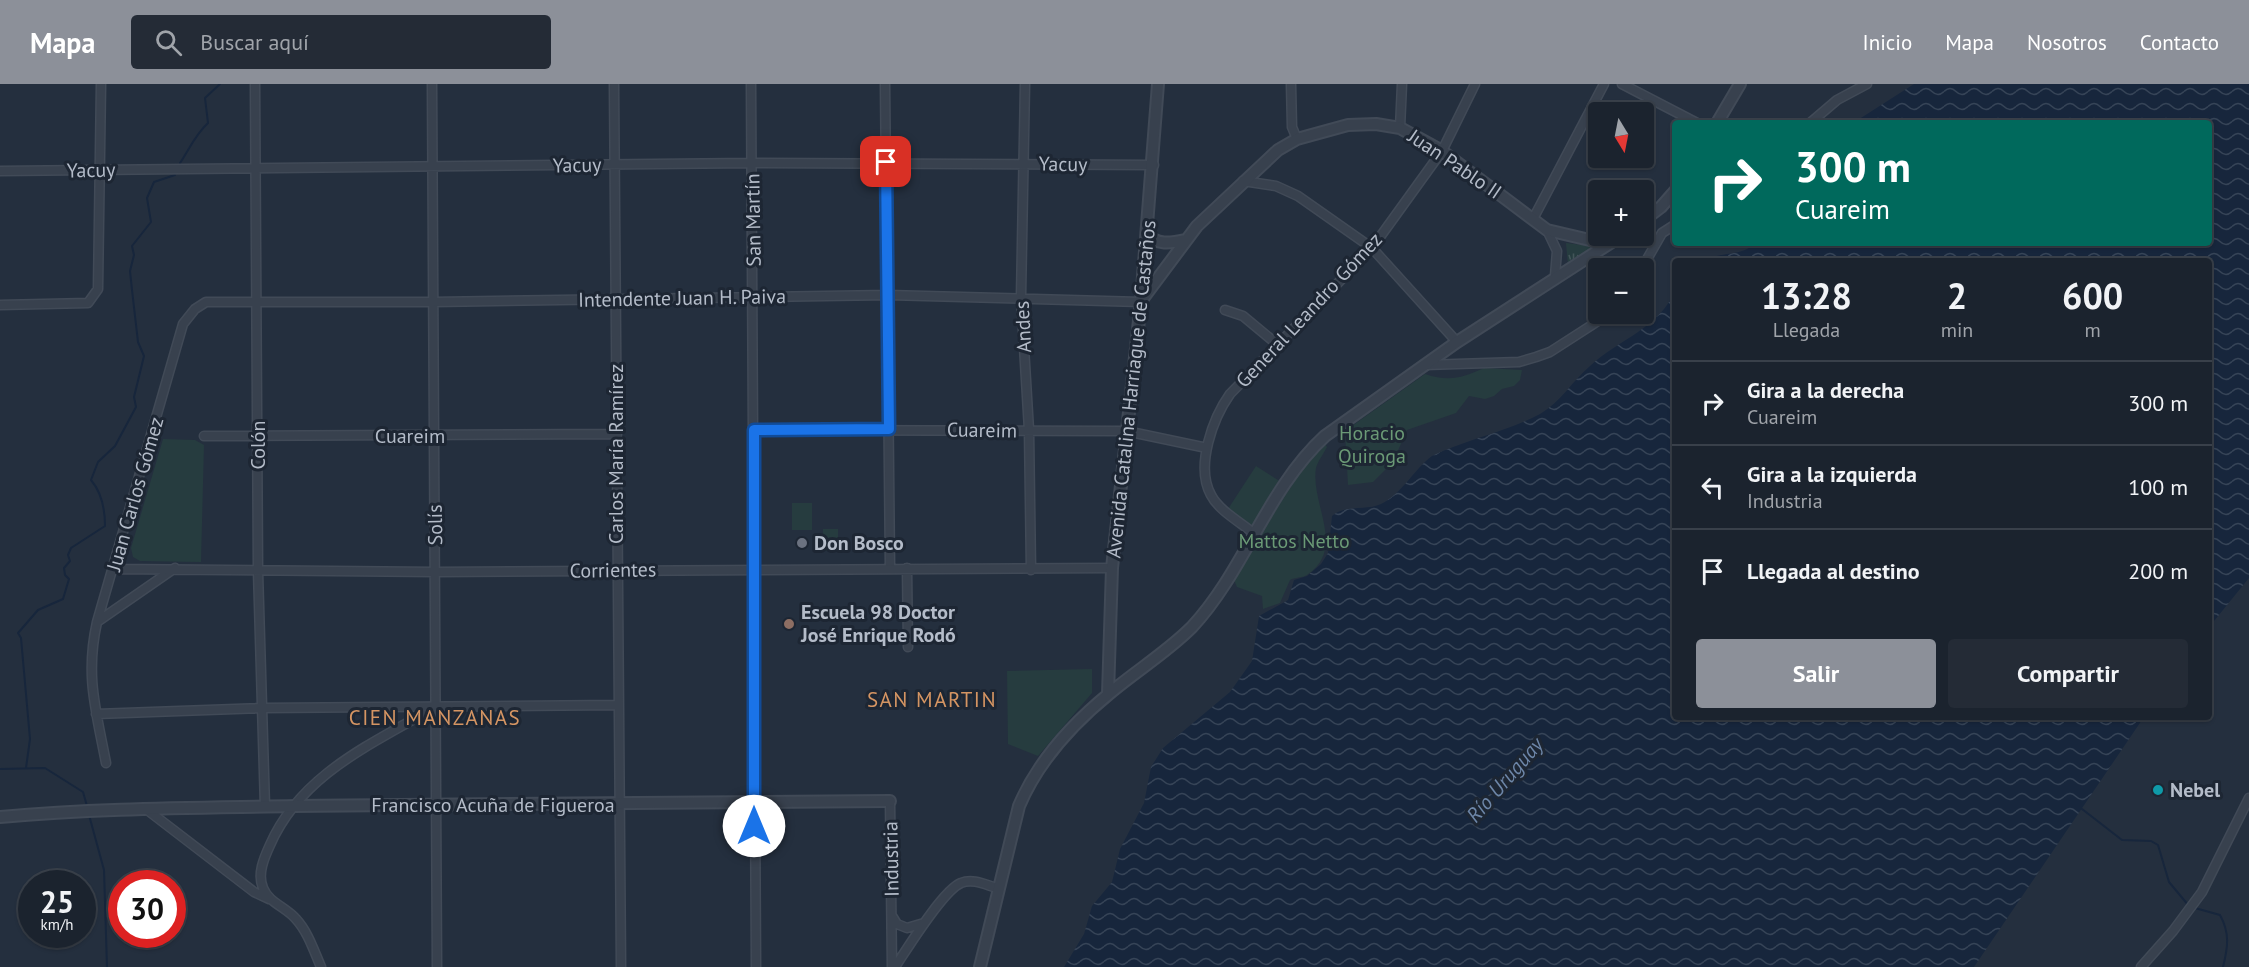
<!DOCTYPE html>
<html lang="es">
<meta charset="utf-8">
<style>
:root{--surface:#1b232e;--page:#242b36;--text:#f1f3f6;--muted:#a0a4aa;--line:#39404a;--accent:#8c9099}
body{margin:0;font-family:"PT Sans",sans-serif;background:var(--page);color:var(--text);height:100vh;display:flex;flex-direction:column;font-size:22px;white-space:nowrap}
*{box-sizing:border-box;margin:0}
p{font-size:20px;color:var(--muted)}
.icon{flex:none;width:33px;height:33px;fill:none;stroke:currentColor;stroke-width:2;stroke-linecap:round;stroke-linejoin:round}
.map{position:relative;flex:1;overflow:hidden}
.sheet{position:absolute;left:1672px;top:174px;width:540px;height:462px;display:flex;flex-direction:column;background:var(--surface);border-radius:6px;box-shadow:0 2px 4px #0004,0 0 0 2px var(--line)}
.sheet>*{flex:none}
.guide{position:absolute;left:1672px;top:36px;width:540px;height:126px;border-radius:6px;box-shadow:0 2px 4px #0004,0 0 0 2px var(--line);background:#00695c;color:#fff;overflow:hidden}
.needle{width:39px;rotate:170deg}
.buttons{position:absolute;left:1588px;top:18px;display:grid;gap:12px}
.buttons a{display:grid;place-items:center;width:66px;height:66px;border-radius:6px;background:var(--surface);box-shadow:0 2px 4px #0004,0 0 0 2px var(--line);font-size:30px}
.speed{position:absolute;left:18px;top:786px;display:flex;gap:12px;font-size:30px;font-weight:700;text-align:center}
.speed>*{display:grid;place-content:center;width:78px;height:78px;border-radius:50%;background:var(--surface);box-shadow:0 2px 4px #0004,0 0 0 2px var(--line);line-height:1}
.speed small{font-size:15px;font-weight:400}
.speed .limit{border:9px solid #d22;background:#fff;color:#111}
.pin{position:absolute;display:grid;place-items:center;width:51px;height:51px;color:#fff;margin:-26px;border-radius:12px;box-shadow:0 3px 9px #0006}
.me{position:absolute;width:66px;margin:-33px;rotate:0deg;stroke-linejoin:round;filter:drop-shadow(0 0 4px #0008)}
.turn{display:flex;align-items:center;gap:21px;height:126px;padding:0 24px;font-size:27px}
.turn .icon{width:78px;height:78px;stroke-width:2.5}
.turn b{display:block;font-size:42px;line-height:51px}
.eta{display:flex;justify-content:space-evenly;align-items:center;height:102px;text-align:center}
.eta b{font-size:36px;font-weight:600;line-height:42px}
.primary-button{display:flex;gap:12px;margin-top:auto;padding:12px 24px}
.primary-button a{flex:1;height:69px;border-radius:6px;background:var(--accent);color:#fff;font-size:24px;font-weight:600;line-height:69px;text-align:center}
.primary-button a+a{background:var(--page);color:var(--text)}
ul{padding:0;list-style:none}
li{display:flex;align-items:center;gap:18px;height:84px;padding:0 24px;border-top:2px solid var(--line)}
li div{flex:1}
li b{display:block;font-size:22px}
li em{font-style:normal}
header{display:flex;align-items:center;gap:36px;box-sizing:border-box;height:84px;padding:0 30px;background:var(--accent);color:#fff}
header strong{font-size:28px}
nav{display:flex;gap:33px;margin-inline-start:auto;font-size:21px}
.search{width:420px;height:54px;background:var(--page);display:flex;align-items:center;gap:15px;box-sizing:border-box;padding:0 21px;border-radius:6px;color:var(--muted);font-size:22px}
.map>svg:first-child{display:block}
.grass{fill:url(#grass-tufts)}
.park{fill:#263c3f}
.water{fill:url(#water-waves)}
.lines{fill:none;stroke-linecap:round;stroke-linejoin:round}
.stream{stroke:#17263c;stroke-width:2}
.minor-casing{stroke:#414a57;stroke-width:11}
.tertiary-casing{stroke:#414a57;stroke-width:14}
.minor{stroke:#38414e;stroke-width:8}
.tertiary{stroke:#38414e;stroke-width:10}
.route-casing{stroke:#114b97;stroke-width:15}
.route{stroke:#1a73e8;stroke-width:10}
.worship-dot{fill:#6b7280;stroke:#1d2633;stroke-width:2}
.education-dot{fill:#8d6e63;stroke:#1d2633;stroke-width:2}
.culture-dot{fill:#0f9aa8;stroke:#1d2633;stroke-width:2}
.labels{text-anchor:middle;stroke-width:6;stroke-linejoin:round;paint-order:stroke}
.street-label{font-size:20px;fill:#b4bcc9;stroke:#1d2633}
.park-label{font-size:20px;fill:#6b9a76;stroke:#1d2633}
.poi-label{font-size:20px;font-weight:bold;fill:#b4bcc9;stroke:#1d2633;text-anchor:start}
.neighbourhood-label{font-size:21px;letter-spacing:1.5px;fill:#d59563;stroke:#1d2633}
.water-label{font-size:21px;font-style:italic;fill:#6d86a8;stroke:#1d2633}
</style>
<header>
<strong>Mapa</strong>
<div class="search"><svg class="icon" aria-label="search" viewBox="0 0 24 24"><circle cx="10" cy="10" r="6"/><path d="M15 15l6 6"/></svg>Buscar aquí</div>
<nav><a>Inicio</a><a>Mapa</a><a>Nosotros</a><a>Contacto</a></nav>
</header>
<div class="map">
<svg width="2249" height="883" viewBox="0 0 2249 883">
<defs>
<pattern id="grass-tufts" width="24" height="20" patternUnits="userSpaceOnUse" patternTransform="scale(1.5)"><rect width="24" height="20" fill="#263c3f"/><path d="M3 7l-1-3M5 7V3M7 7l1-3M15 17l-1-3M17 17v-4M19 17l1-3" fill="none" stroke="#435659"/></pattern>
<pattern id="water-waves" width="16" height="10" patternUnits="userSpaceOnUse" patternTransform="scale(1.5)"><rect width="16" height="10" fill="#17263c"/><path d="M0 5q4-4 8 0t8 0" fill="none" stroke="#364457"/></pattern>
</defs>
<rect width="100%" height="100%" fill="#242f3e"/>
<path class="grass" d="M1566,159l31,4 -29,17z"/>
<path class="park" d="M1484,284l38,2 -2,10 -6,6 -12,3 -8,7 -9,3 -16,-3 -13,17 -49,17 -14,32 -20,20 -25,3 -3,-54 80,-57c24,8 37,4 59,-6z
M163,355l32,1 9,5 -3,117 -61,-1 -7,-4 -2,-9z
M1324,359l3,4c-3,6 -9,14 -11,21 -6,36 31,80 -9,107 -5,3 -12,2 -17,5l-10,23 -17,6 -1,-13 -25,-9 -4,-9 72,-114z
M1256,382l25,16 -29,43 -24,-16z
M792,419h20v27h-20z
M823,445h15v22h-15z
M1092,585v24l-54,63 -30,-12 -1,-73z"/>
<path class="water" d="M1914,0h335v494l-39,48v-365h-506c20,-11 34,-3 52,-18h454v-120h-357z
M1675,207l1,426h468l-170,250h-910l20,-33 8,-28 20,-24 8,-33 24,-46 7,-36 12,-19 67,-56 22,-31 7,-45 29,-16 6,-20 13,-4 14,-12 7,-11 4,-37c14,-12 34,-5 49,-12 21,-10 33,-35 51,-48 35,-17 74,-24 108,-42 21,-12 32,-33 50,-48 28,-26 69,-38 85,-75z"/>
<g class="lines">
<path class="stream" d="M180,79c10,-15 15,-28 28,-40l-3,-25 15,-14
M26,684l4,-29 -9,-101 -3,-5 20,-23 25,-11 6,-20 -4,-4 -1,-7 6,-7 -2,-6 3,-7 34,-22c0,-17 -3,-33 -14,-46l7,-18 17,-16 21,-39 -2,-10 10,-41 -6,-14 -6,-52 -2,-19 4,-16 -2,-9 19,-24 -4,-24 7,-16 21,-7
M0,685l45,-1 38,24 4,14
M2082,725l40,31 29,1 7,4 11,37 20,24
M89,731l15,55 3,97
M2195,824l25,7c10,18 8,32 3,52"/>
<defs>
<path id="minor" d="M255,0l3,487 7,236
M432,0l5,883
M614,0l7,883
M751,0l5,883
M885,0l5,484
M1025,0l-4,213 8,133 2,140
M1291,0l1,43 5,12
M1622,0l75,39
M1810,39l27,-23 30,-16
M1400,44l2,-44
M0,87l752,-8 402,2
M1243,97l33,5 22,10 74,52 85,94
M1533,135l71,-135
M1547,146l10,21 -2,25
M1642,184l20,-35 14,-9
M0,221l88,-2 10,-14 3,-205
M1225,226l18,6 35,29
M1425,281l94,-3 17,-5 14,-5 59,-38
M755,346l371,1 81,17
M204,352l413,-2
M1256,451c-14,-12 -37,-24 -45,-40 -16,-29 2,-77 19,-101l142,-146 70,-97 33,-67
M907,484l1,79
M114,485l322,3 676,-4
M97,538l78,-54
M96,630l167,-6 354,-3
M106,679c-10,-53 -21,-87 -9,-141l86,-298 12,-15 11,-7h228l454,-7 253,7
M890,717l2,166
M146,725l108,83 15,7
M892,832l5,8 10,4 17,-5
M321,883c-7,-16 -13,-35 -25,-48 -10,-12 -27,-16 -33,-31 -6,-14 1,-30 7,-43 31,-71 102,-101 165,-138
M895,883c12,-18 48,-77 66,-84 12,-5 25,2 36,5
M2141,883l32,-36 29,-39 47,-94"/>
<path id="tertiary" d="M1717,39l23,-39
M1644,136l17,-13 15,-17
M1147,149c8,13 25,10 38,7
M1141,217l56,-75 81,-76 19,-11 51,-14 28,-1 24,4 42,23 105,79 47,11 18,-1
M1108,610l4,-126 29,-266 17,-218
M0,733c98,-9 196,-9 295,-11 198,-3 396,-3 595,-5
M980,883l39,-161c19,-45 53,-82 91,-113 26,-22 57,-41 82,-66 53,-57 75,-138 133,-191l132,-94 164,-106"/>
</defs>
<use href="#minor" class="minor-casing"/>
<use href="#tertiary" class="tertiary-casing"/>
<use href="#minor" class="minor"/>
<use href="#tertiary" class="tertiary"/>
</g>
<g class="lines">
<defs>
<path id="route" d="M754,742v-396l135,-1 -3,-267"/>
</defs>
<use href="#route" class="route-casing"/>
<use href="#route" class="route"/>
</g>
<circle class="worship-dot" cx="802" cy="459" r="6"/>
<circle class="education-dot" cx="789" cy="540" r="6"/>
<circle class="culture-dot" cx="2158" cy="706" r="6"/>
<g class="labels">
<g class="street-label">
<text transform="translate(1063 80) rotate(1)" y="7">Yacuy</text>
<text transform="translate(1455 80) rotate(34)" y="7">Juan Pablo II</text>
<text transform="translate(577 81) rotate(-1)" y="7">Yacuy</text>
<text transform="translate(91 86) rotate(-1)" y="7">Yacuy</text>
<text transform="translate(753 136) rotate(-91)" y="7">San Martín</text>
<text transform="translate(682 214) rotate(-1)" y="7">Intendente Juan H. Paiva</text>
<text transform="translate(1309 226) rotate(-47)" y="7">General Leandro Gómez</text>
<text transform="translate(1023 243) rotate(-93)" y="7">Andes</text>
<text transform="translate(1131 305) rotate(-84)" y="7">Avenida Catalina Harriague de Castaños</text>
<text transform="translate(982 346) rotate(1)" y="7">Cuareim</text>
<text x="410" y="359">Cuareim</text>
<text transform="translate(258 361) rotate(-90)" y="7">Colón</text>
<text transform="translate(616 370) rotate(-90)" y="7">Carlos María Ramírez</text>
<text transform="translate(135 410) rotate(-74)" y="7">Juan Carlos Gómez</text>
<text transform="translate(435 441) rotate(-91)" y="7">Solís</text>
<text transform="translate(613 486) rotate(-1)" y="7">Corrientes</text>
<text x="493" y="728">Francisco Acuña de Figueroa</text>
<text transform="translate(891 775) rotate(-91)" y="7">Industria</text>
</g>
<g class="park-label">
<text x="1372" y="356">Horacio<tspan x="1372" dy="23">Quiroga</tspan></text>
<text x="1294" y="464">Mattos Netto</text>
</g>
<g class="poi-label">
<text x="814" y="466">Don Bosco</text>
<text x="801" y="535">Escuela 98 Doctor<tspan x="801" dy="23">José Enrique Rodó</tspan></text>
<text x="2170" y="713">Nebel</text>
</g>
<g class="neighbourhood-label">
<text x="932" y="623">SAN MARTIN</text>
<text x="435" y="641">CIEN MANZANAS</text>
</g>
<g class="water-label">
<text transform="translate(1505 696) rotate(-49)" y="7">Río Uruguay</text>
</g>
</g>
</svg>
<div class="buttons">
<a><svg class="needle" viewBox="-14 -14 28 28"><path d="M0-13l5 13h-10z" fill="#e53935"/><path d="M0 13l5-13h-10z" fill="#a0a4aa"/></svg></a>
<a>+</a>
<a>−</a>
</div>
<div class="speed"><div>25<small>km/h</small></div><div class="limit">30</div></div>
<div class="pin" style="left:886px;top:78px;background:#d93025"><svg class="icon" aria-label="arrive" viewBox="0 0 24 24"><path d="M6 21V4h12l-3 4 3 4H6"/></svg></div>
<svg class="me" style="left:754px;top:742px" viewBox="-20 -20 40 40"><circle r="19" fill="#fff"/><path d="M0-13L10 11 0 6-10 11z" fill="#1a73e8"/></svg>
<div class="guide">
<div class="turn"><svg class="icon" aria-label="right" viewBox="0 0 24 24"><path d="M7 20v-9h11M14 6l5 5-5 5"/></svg><div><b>300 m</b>Cuareim</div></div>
</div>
<section class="sheet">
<div class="eta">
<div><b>13:28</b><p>Llegada</p></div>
<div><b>2</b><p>min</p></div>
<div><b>600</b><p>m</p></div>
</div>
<ul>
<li><svg class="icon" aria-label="right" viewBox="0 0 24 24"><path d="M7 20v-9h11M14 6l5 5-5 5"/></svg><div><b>Gira a la derecha</b><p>Cuareim</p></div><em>300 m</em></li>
<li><svg class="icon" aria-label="left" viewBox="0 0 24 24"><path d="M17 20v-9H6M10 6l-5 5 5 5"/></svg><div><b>Gira a la izquierda</b><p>Industria</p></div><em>100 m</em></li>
<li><svg class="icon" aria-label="arrive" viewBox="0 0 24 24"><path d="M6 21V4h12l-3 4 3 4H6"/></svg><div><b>Llegada al destino</b></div><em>200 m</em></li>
</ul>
<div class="primary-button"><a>Salir</a><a>Compartir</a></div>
</section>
</div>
